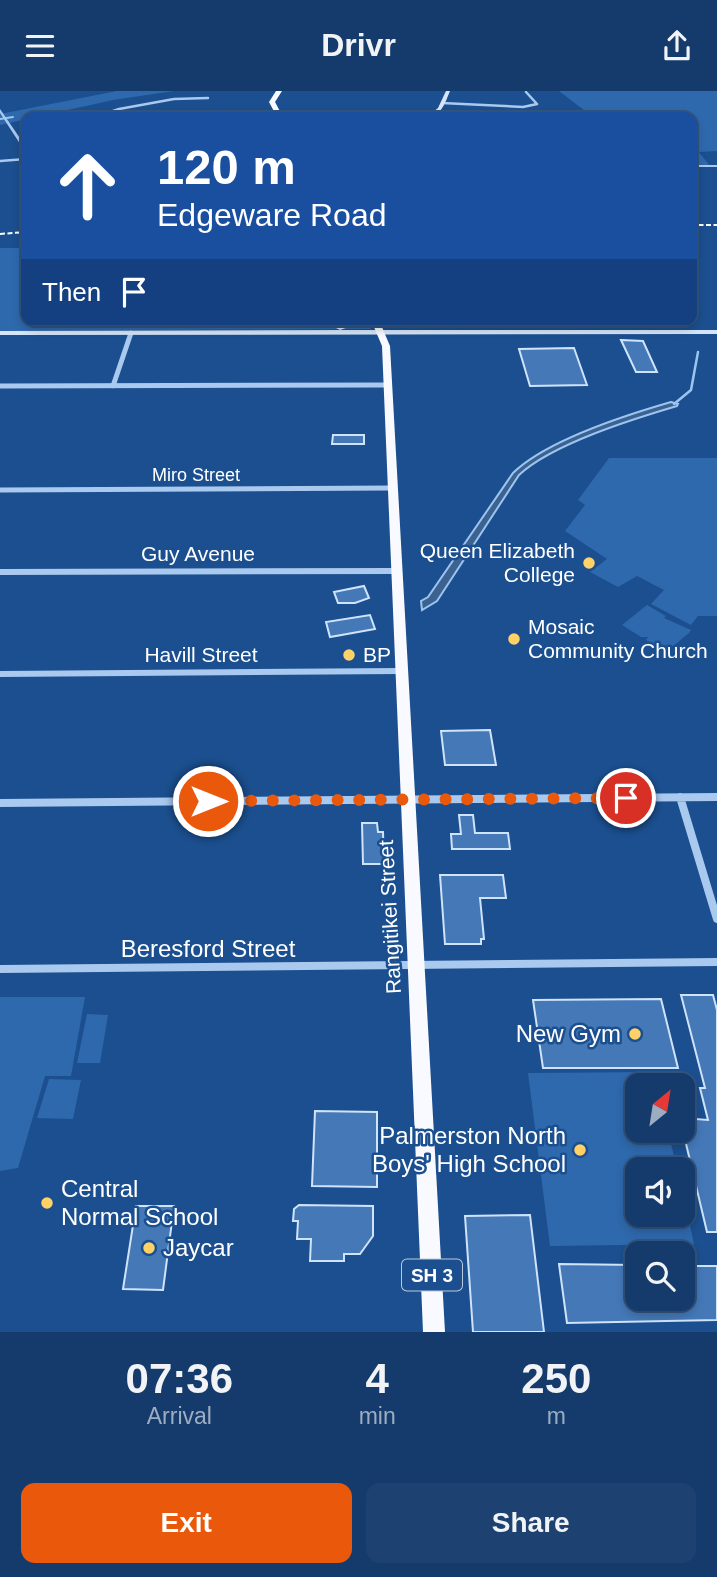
<!DOCTYPE html>
<style>
:root{--surface:#143b6b;--page:#1d4271;--text:#f1f3f6;--muted:#9dadc1;--line:#33557e;--accent:#ea580c}
body{margin:0;font-family:Helvetica,sans-serif;background:var(--page);color:var(--text);height:100vh;display:flex;flex-direction:column;font-size:26px;white-space:nowrap}
*{box-sizing:border-box;margin:0}
p{font-size:23px;color:var(--muted)}
.icon{flex:none;width:38px;height:38px;fill:none;stroke:currentColor;stroke-width:2;stroke-linecap:round;stroke-linejoin:round}
.map{position:relative;height:1241px;overflow:hidden}
.drawer{display:flex;flex-direction:column;background:var(--surface);flex:1}
.drawer>*{flex:none}
.hud{position:absolute;left:21px;top:21px;width:676px;height:214px;border-radius:14px;box-shadow:0 4px 10px #0003,0 0 0 2px var(--line);background:#1a4fa0;color:#fff;overflow:hidden}
.needle{width:46px;rotate:30deg}
.tools{position:absolute;left:625px;top:982px;display:grid;gap:14px}
.tools a{display:grid;place-items:center;width:70px;height:70px;border-radius:14px;background:var(--surface);box-shadow:0 4px 10px #0003,0 0 0 2px var(--line);font-size:35px}
.pin{position:absolute;display:grid;place-items:center;width:60px;height:60px;color:#fff;margin:-30px;border:4px solid #fff;border-radius:50%;box-shadow:0 2px 7px #0007}
.me{position:absolute;width:77px;margin:-38px;rotate:90deg;stroke-linejoin:round;filter:drop-shadow(0 0 5px #0008)}
.turn{display:flex;align-items:center;gap:24px;height:147px;padding:0 21px;font-size:32px}
.turn .icon{width:91px;height:91px;stroke-width:2.5}
.turn b{display:block;font-size:49px;line-height:60px}
.then{display:flex;align-items:center;height:66px;padding:0 21px;background:#0003;gap:14px;font-size:26px}
.eta{display:flex;justify-content:space-evenly;align-items:center;height:119px;text-align:center}
.eta b{font-size:42px;font-weight:700;line-height:49px}
.button{display:flex;gap:14px;margin-top:auto;padding:14px 21px}
.button a{flex:1;height:80px;border-radius:14px;background:var(--accent);color:#fff;font-size:28px;font-weight:700;line-height:80px;text-align:center}
.button a+a{background:var(--page);color:var(--text)}
header{display:flex;justify-content:space-between;align-items:center;height:91px;padding:0 21px;background:var(--surface);font-size:32px;font-weight:700}
.map>svg:first-child{display:block}
.green{fill:#2e69ad}
.water{fill:#3c6290;stroke:#9cc4f0;stroke-width:2}
.lines{fill:none;stroke-linecap:round;stroke-linejoin:round}
.stream-far1{stroke:#9cc4f0;stroke-width:2}
.stream{stroke:#9cc4f0;stroke-width:2.5}
.building{fill:#4478b7;stroke:#cfe3fa;stroke-width:2}
.minor-far3{stroke:#a9c9ee;stroke-width:2.5}
.minor-far2{stroke:#a9c9ee;stroke-width:5}
.minor-far1{stroke:#a9c9ee;stroke-width:6}
.minor{stroke:#a9c9ee;stroke-width:8}
.tertiary{fill:#a9c9ee;fill-rule:evenodd}
.secondary{fill:#d6e6fa;fill-rule:evenodd}
.trunk{fill:#f8faff;fill-rule:evenodd}
.rail{stroke:#fff;stroke-width:2;stroke-dasharray:5 2.5;stroke-linecap:butt}
.route{stroke:#ea580c;stroke-width:12;stroke-dasharray:0 21.6}
.poi-dot{fill:#ffd166;stroke:#1b4f8f;stroke-width:2.5}
.labels{text-anchor:middle;stroke-width:5;stroke-linejoin:round;paint-order:stroke}
.far-street-label{font-size:18px;fill:#fff;stroke:#1b4f8f}
.shield{fill:#1b4f8f;stroke:#bbcadd;stroke-width:2}
.shield-label{font-size:19px;font-weight:bold;fill:#fff}
.poi-label{font-size:21px;fill:#fff;stroke:#1b4f8f;text-anchor:start}
.street-label{font-size:21px;fill:#fff;stroke:#1b4f8f}
.near-street-label{font-size:24px;fill:#fff;stroke:#1b4f8f}
.near-poi-label{font-size:24px;fill:#fff;stroke:#1b4f8f;text-anchor:end}
</style>
<header><svg class="icon" aria-label="menu" viewBox="0 0 24 24"><path d="M4 6h16M4 12h16M4 18h16"/></svg>Drivr<svg class="icon" aria-label="share" viewBox="0 0 24 24"><path d="M12 15V3M7 8l5-5 5 5M5 13v7h14v-7"/></svg></header>
<div class="map">
<svg width="717" height="1241" viewBox="0 0 717 1241">
<rect width="100%" height="100%" fill="#1b4f8f"/>
<path class="green" d="M117,0h57l-61,9 -113,25v-11z
M559,0h158v60l-18,1 10,13h-18v-48h-98z
M0,157h26v72h341l4,9 -371,2z
M609,367h108v158h-19l-7,9 -40,-21 13,-14 -27,-14 -19,11 -28,-15 17,-13 -42,-28 20,-26 -7,-5z
M647,514l19,11 -2,2 27,12 -2,3 -23,19 -20,-12 2,-3h-7l-19,-12z
M0,906h85l-14,79h-26l-27,92 -18,3z
M87,923l21,1 -8,48h-23z
M655,981l3,13h-21v46h31l9,38h-40v46h45l1,-22 11,51 -144,2 -22,-173z
M49,988l32,1 -8,39 -36,-1z"/>
<path class="water" d="M671,311l7,2 -1,2c-44,13 -125,38 -158,69l-82,126 -15,9 -1,-9 7,-4 85,-124c33,-32 113,-58 158,-71z"/>
<g class="lines">
<path class="stream-far1" d="M0,28l13,-2"/>
<path class="stream" d="M674,313l17,-14 7,-38"/>
</g>
<path class="building" d="M621,249l22,1 14,31h-21z
M574,257l13,37 -57,1 -11,-37z
M333,344h31v9h-32z
M364,495l5,12 -14,5h-17l-4,-11z
M370,524l5,14 -45,8 -4,-15z
M490,639l6,35h-51l-4,-34z
M459,724h14l2,18h33l2,16h-58l-1,-15h10z
M362,732h15l1,9h5l1,32h-21z
M440,784h63l3,23h-26l4,41h-3v5h-36z
M681,904h32l4,15v222h-10l-25,-105v-9l26,2 -8,-32h5z
M661,908l17,69h-135l-10,-68z
M315,1020l62,1v75l-65,-1z
M299,1114l74,1v30l-13,18h-16v7h-34l1,-22h-14l1,-18h-5l1,-12z
M136,1115h38l-11,84 -40,-1z
M530,1124l14,117h-71l-8,-116z
M559,1173l78,1v34h45v-33h35v54l-150,3z"/>
<g class="lines">
<path class="minor-far3" d="M442,12l81,4 14,-3 -11,-12
M113,26v-6l6,-2 55,-10 34,-1
M0,70l26,-2"/>
<path class="minor-far2" d="M0,295l386,-1
M113,295l18,-53
M0,399l392,-2"/>
<path class="minor-far1" d="M0,481l396,-1
M0,583l401,-3"/>
<path class="minor" d="M680,706l37,122
M0,712l717,-6
M0,878l717,-7"/>
<path class="tertiary" d="M0,18l26,38v4l-2,-1 -24,-37z
M691,74h26v2h-26z"/>
<path class="secondary" d="M446,0h4c-5,12 -9,26 -23,26l11,-9z
M357,229h12l-29,10h377v4l-717,1v-4l340,-1 -4,-2 1,-2z"/>
<path class="trunk" d="M276,0h6l-7,11 8,15h-6l-8,-15z
M371,229h8l11,26 55,986h-22l-41,-986z"/>
<path class="rail" d="M691,134h26
M0,143l26,-2"/>
</g>
<g class="lines">
<path class="route" d="M208,710l418,-3"/>
</g>
<g class="poi-dot">
<circle cx="589" cy="472" r="7"/>
<circle cx="514" cy="548" r="7"/>
<circle cx="349" cy="564" r="7"/>
<circle cx="635" cy="943" r="7"/>
<circle cx="580" cy="1059" r="7"/>
<circle cx="47" cy="1112" r="7"/>
<circle cx="149" cy="1157" r="7"/>
</g>
<g class="labels">
<g class="far-street-label">
<text x="196" y="390">Miro Street</text>
</g>
<rect class="shield" x="402" y="1168.5" width="60" height="31" rx="5"/>
<g class="shield-label">
<text x="432" y="1191">SH 3</text>
</g>
<g class="poi-label">
<text x="575" y="467" text-anchor="end">Queen Elizabeth<tspan x="575" dy="24">College</tspan></text>
<text x="528" y="543">Mosaic<tspan x="528" dy="24">Community Church</tspan></text>
<text x="363" y="571">BP</text>
</g>
<g class="street-label">
<text x="198" y="470">Guy Avenue</text>
<text x="201" y="571">Havill Street</text>
<text transform="translate(390 826) rotate(-93)" y="7">Rangitikei Street</text>
</g>
<g class="near-street-label">
<text x="208" y="866">Beresford Street</text>
</g>
<g class="near-poi-label">
<text x="621" y="951">New Gym</text>
<text x="566" y="1053">Palmerston North<tspan x="566" dy="28">Boys' High School</tspan></text>
<text x="61" y="1106" text-anchor="start">Central<tspan x="61" dy="28">Normal School</tspan></text>
<text x="163" y="1165" text-anchor="start">Jaycar</text>
</g>
</g>
</svg>
<div class="tools">
<a><svg class="needle" viewBox="-14 -14 28 28"><path d="M0-13l5 13h-10z" fill="#e53935"/><path d="M0 13l5-13h-10z" fill="#9dadc1"/></svg></a>
<a><svg class="icon" aria-label="sound" viewBox="0 0 24 24"><path d="M4 9h4l5-4v14l-5-4H4zM17 9q2 3 0 6"/></svg></a>
<a><svg class="icon" aria-label="search" viewBox="0 0 24 24"><circle cx="10" cy="10" r="6"/><path d="M15 15l6 6"/></svg></a>
</div>
<div class="pin" style="left:626px;top:707px;background:#d93025"><svg class="icon" aria-label="arrive" viewBox="0 0 24 24"><path d="M6 21V4h12l-3 4 3 4H6"/></svg></div>
<svg class="me" style="left:208px;top:710px" viewBox="-20 -20 40 40"><circle r="17" fill="#ea580c" stroke="#fff" stroke-width="3"/><path d="M0-11L8 9 0 5-8 9z" fill="#fff"/></svg>
<div class="hud">
<div class="turn"><svg class="icon" aria-label="ahead" viewBox="0 0 24 24"><path d="M12 20V5M6 11l6-6 6 6"/></svg><div><b>120 m</b>Edgeware Road</div></div>
<div class="then">Then<svg class="icon" aria-label="arrive" viewBox="0 0 24 24"><path d="M6 21V4h12l-3 4 3 4H6"/></svg></div>
</div>
</div>
<section class="drawer">
<div class="eta">
<div><b>07:36</b><p>Arrival</p></div>
<div><b>4</b><p>min</p></div>
<div><b>250</b><p>m</p></div>
</div>
<div class="button"><a>Exit</a><a>Share</a></div>
</section>
